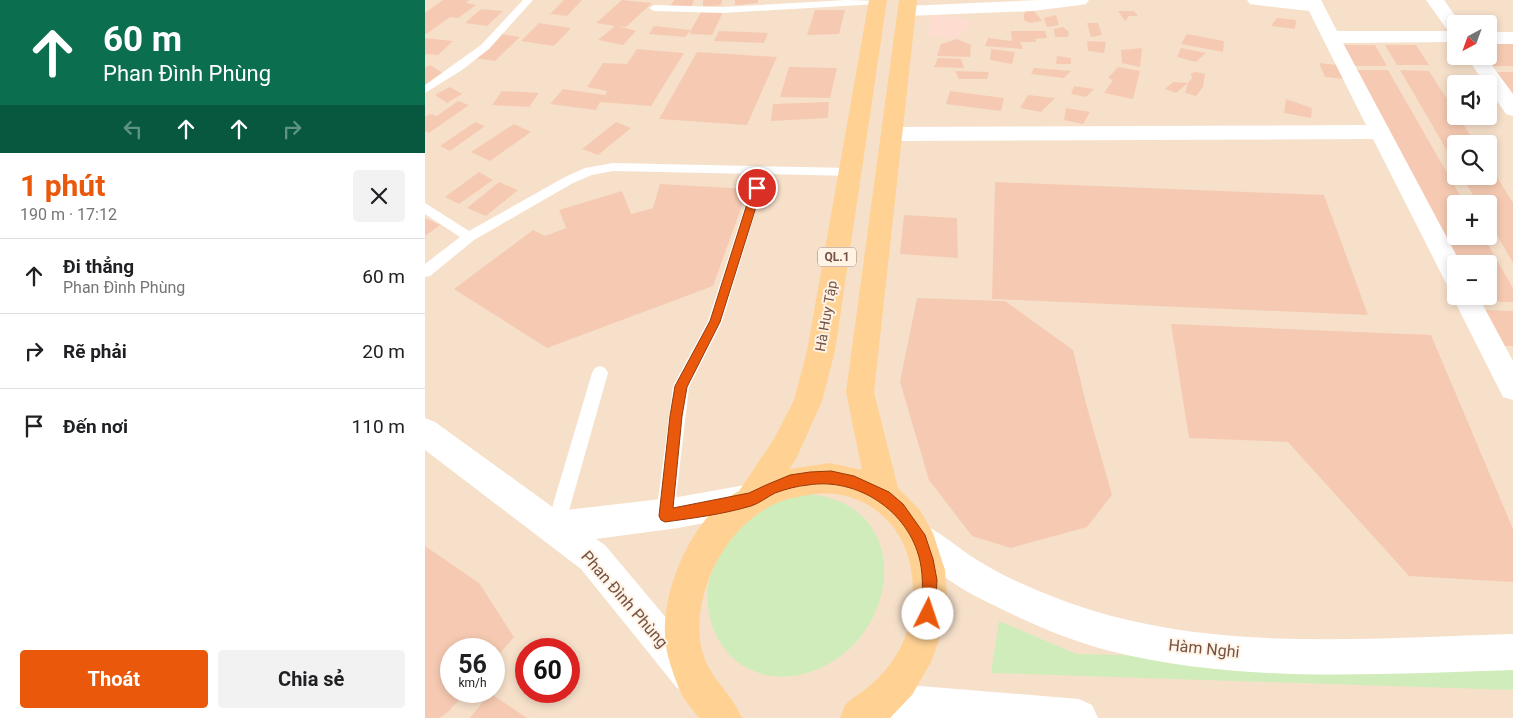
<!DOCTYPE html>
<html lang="vi">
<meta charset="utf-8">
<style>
:root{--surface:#fff;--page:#f2f2f2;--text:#202124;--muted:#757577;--line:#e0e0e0;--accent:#ea580c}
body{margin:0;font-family:Roboto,sans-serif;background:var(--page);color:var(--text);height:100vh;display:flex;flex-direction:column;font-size:19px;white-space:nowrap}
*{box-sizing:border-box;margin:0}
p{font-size:16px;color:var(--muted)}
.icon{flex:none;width:28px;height:28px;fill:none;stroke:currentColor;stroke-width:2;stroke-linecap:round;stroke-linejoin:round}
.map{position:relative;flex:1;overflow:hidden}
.sheet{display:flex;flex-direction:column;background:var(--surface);width:425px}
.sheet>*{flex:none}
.guide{background:#0b6e4f;color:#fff;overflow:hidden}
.needle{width:32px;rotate:221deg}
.buttons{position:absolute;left:1022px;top:15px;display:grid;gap:10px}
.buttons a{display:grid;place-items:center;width:50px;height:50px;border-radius:5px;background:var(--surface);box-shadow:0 2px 8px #0003;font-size:25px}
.speed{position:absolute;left:15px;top:638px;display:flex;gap:10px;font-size:25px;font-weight:700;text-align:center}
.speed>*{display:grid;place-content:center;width:65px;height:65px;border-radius:50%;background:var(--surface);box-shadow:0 2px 8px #0003;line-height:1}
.speed small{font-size:12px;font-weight:400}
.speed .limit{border:8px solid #d22;background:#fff;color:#111}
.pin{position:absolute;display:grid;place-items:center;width:42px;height:42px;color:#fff;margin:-21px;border:2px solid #fff;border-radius:50%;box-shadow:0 1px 5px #0007}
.me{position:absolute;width:55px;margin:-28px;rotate:4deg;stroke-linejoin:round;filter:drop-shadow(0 0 4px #0008)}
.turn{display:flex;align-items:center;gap:18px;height:105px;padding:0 20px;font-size:22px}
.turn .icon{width:65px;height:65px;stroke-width:2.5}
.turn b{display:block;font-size:35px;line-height:42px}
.lanes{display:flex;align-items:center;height:48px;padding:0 20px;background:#0003;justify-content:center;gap:25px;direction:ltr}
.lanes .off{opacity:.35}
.round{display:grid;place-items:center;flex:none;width:52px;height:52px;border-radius:5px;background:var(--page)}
.summary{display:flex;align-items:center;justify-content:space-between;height:85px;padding:0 20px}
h1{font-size:30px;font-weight:700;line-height:38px;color:var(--accent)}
.action{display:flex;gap:10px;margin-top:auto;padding:10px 20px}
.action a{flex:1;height:58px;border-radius:5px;background:var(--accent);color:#fff;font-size:20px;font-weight:700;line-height:58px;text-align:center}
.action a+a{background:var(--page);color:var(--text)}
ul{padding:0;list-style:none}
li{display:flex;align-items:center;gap:15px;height:75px;padding:0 20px;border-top:1px solid var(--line)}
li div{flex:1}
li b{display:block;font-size:19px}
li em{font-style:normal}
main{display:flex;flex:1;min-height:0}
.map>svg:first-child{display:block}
.residential{fill:#f6e0ca;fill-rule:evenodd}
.commercial{fill:#ffdcd0}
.green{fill:#d1ecbb}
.building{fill:#f6cab2}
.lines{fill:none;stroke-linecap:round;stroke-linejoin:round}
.service{fill:#fff;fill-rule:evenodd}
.minor{fill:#fff;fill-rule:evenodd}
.secondary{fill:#fff;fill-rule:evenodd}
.primary{fill:#ffd193;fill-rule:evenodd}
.route{fill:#ea580c;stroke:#983908}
.labels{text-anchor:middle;stroke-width:4;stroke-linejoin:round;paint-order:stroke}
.shield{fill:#fff3e5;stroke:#9e8374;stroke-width:1}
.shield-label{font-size:12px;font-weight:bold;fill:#755344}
.street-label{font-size:14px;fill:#755344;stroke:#fff3e5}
.near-street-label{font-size:16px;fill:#755344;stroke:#fff3e5}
</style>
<main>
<section class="sheet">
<div class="guide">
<div class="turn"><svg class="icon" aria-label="ahead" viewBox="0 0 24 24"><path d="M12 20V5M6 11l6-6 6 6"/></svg><div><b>60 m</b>Phan Đình Phùng</div></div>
<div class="lanes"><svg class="icon off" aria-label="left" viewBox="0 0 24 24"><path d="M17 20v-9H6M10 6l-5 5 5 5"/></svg><svg class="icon" aria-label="ahead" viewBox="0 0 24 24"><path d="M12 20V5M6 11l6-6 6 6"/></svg><svg class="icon" aria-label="ahead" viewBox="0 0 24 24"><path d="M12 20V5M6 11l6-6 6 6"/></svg><svg class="icon off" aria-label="right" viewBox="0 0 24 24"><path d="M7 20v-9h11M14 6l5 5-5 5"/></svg></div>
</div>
<div class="summary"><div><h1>1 phút</h1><p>190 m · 17:12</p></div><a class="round"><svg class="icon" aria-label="close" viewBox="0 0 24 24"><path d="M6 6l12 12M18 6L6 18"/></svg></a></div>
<ul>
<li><svg class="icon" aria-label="ahead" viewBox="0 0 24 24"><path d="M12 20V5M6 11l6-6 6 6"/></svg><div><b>Đi thẳng</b><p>Phan Đình Phùng</p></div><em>60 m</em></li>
<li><svg class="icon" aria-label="right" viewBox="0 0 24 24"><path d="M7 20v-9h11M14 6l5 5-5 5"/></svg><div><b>Rẽ phải</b></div><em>20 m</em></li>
<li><svg class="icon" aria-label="arrive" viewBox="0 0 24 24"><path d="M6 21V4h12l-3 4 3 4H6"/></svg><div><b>Đến nơi</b></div><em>110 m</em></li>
</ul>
<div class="action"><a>Thoát</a><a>Chia sẻ</a></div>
</section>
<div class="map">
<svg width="1088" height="718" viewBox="0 0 1088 718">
<rect width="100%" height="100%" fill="#feefdc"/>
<path class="residential" d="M0,0h1088v718h-1088zM1031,24h33v32h-33zM1031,84h33v32h-33zM1031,144h33v32h-33zM1031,204h33v32h-33zM1031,264h33v32h-33zM26,649h43v42h-43zM101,649h43v42h-43z"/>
<path class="commercial" d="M506,14l27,4 16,4 -17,17 -29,-3z"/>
<path class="green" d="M382,494c110,9 94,145 6,177 -22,8 -45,8 -66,-3 -31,-16 -46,-58 -37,-91 2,-7 6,-14 9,-21 3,-6 6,-15 10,-20 7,-7 36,-32 45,-35 9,-4 23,-5 33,-7z
M574,621l78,33 436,10v26l-522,-17z"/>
<path class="building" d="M18,0h26l-3,3 10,2 -18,13 -8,-1 -25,18v-22z
M139,0h18l-15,16 -17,-2z
M197,0l30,3 -26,24 -8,-1 18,5 -13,14 -25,-5 17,-14 -19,-3z
M249,0h20l-3,7h-21z
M278,0h19l-1,5 -18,2z
M310,0h23v3l-23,2z
M56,9l22,2 -16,15 -22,-3z
M603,9l7,3 7,9 -12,2 -6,-3v-6z
M390,10h30l-6,24 -32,1z
M277,11l21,1 -11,23 -22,-1 1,-4 -6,7 -36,-3 5,-8 37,4z
M693,11h16l4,5h-9l-4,5z
M631,15l3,10 -12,2 -3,-9z
M852,18l19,2 -1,9 -24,-3z
M114,23l32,5 -17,18 -33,-5z
M662,23h11l4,12 -11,2z
M638,27l6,5 -1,5h-13l-1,-8z
M294,31l49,2 -4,10 -50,-2z
M586,31h34l2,7 -12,1 1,3h-16l3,7 -38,-3 3,-8 24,3z
M76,34l19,3 -25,24 -20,-3z
M762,34l37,7 -1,11 -42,-8z
M0,38l28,3 -15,14 -13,-1z
M532,39l14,6 -1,12 -33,-1 4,-12z
M662,41l19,1 -2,11 -16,-2z
M1064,44h24v22h-20l-8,-10h4z
M918,45h32l12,21h-33z
M960,45h31l13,20h-32z
M717,48l-2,19 -18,-4 -1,-13z
M756,48l25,5 -10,9 -19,-5z
M212,49l47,4 -33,53 -51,-4 -4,8 -46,-6 13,-15 42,6 2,-4 -20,-4 16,-24 24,1z
M566,49l24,3 -3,12 -22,-4z
M272,52l80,5 -30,68 -88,-6z
M632,56l14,2v6h-15z
M513,58l23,1 3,9 -30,-1z
M894,63l19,2 6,14 -19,-2z
M5,65l16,10 -21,11v-18z
M364,67l48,1 -7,30 -50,-1z
M693,67l22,4 -7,28 -29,-6 9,-13 -5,-2z
M609,68l37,3 -7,7 -33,-4z
M932,70h31l77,134h-9v32h27l30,52v14l-33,-1 -2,-5h11v-32h-29z
M975,70l29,1 27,42v3h2l18,28h-20v22z
M530,71l34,1 -2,7h-28z
M771,72l9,2 -2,13 -7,9 -11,-3 3,-10 -12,10 -11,-4 8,-7 15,1 4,-5 -1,-5z
M1067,72h21v23h-5z
M649,86l20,3 -8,8 -15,-3z
M25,87l12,7 -15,9 -12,-8z
M77,91l37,2 -10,14 -37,-2z
M525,91l54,7 -3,13 -55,-7z
M603,95l27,3 -14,14 -21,-4z
M861,99l26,9 -1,10 -27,-5z
M33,101l11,4 -40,28 -4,-2v-14l5,-3 7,2z
M404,102l-1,16 -57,3 2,-17z
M641,108l24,4 -7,12 -19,-4z
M50,122l10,4 -35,25 -10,-5z
M191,122l15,6 -33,27 -16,-6z
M89,124l17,8 -41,29 -19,-9z
M1064,164l24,39v60l-24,-42v-17h-11l-16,-28h27z
M54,172l14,8 -34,24 -14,-7z
M74,182l19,8 -32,26 -19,-8z
M570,182l329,13 44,120 -376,-16z
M235,184l88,5 -35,97 -166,62 -93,-59 79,-59 12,6 21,-8 -7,-18 63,-19 9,23 22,-6z
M479,215l53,3 1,40 -58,-4z
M0,218l15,7 -15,11z
M492,298l88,3 68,49 14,57 25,88 -25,32 -76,21 -39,-12 -43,-56 -29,-98z
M1057,310l31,1v35h-12z
M746,324l260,11 82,194v53l-104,-6 -121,-134 -99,-4z
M0,546l54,37 35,54 -20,23v-11h-43v42h16l-19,21 -9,6h-14z
M65,693l37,25h-57z"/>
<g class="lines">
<path class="service" d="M98,0h10l-44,49 -27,21 -37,23v-8l56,-40z
M421,0l37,1 -5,3 -155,9 -69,-2 -5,-3 5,-3 69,2z
M188,163l238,5 6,4 -6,4 -84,-2 -45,148 -33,65 -15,128 -3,6 -6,3 -6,-3 -3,-6 17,-129 35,-65 47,-147 -142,-3 -21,4 -19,8 -99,57 -44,36 -5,1v-13l35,-27 -35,-23v-11l44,28 96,-54 20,-9z
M175,366l5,2 3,5 -44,155 -3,6 -6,3 -6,-3 -3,-6 46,-155 3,-5z"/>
<path class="minor" d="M614,0h50l-3,4 -6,1 -47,6 -126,5 -6,-1 -3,-4 3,-4 6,-1z
M822,0h74l16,31h111l-22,-31h18l17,24h-5v18l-113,1 118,221h-5v24l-9,-3 -74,-146 -481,2 -8,-2 -3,-5 3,-5 8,-2 474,-2 -57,-114 -53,-6 -6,-1z
M1064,32h24v12h-24z
M1041,56h19l28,38v22l-7,-2 -17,-25v-5h-4z
M1031,289v7h22l35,65v39l-10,-3 -51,-101z"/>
<path class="secondary" d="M0,418l10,4 123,89 120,-14 73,-13 11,4 5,11 -5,11 -11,4 -73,14 -82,11 9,6 98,117 5,13 -5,13 -13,5 -13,-5 -96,-119 -156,-119z
M495,523c20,8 35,23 54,35 26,17 56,30 85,41 143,55 304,39 454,35v36c-135,4 -271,14 -403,-19 -44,-11 -87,-31 -127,-51 -22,-11 -41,-24 -60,-39 -5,-3 -12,-7 -15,-12 -2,-2 -3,-7 -4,-10l5,-11z
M495,686l159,13 13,6 6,13h-237l-5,-10 6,-13 13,-6z"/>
<path class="primary" d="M444,0h18l-52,351 -13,50 -26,58 -7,10 41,-6 32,7 -16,-78 53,-392h18l-43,392 24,96 22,22 13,23 12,37 2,26 -5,36 -11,30 -19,33 -22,23h-50c2,-4 3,-11 6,-14 8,-8 19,-13 27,-21 20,-18 34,-42 38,-68 5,-29 1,-63 -17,-87 -22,-28 -52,-39 -87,-33 -7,2 -15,2 -22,5 -56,18 -94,90 -84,146 5,29 30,46 41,72h-43c-5,-7 -12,-14 -16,-21 -6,-12 -15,-37 -17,-51 -8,-51 26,-131 73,-155l35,-52 20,-39 13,-49z"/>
</g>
<path class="route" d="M332,185l5,3 -42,134 -33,65 -5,29 -9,92 76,-15 17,-8 24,-10 20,-3 21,-1 23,5 35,16 14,12 22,31 8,24 4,21 -2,34 -2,5 -5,2 -5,-2 -2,-5c1,-18 3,-35 -1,-53 -11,-50 -63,-84 -112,-76 -11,1 -22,4 -33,8 -8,4 -15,10 -24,13 -27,8 -57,12 -86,16l-4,-2 -2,-4 11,-100 5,-30 35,-65 42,-133z"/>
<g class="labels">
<rect class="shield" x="393" y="247.5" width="38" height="19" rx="4"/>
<g class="shield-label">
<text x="412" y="261">QL.1</text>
</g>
<g class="street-label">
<text transform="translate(401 316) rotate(-80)" y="5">Hà Huy Tập</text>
</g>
<g class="near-street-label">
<text transform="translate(200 599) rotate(49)" y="6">Phan Đình Phùng</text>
<text transform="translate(779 648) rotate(6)" y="6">Hàm Nghi</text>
</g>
</g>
</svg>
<div class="buttons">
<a><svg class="needle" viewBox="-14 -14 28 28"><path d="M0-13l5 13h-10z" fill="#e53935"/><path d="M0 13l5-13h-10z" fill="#757577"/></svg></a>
<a><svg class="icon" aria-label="sound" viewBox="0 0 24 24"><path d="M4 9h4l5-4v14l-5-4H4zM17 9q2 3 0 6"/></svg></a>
<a><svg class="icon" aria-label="search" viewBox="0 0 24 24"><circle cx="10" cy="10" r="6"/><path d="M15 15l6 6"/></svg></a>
<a>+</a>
<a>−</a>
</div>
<div class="speed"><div>56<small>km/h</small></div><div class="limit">60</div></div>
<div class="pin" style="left:332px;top:188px;background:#d93025"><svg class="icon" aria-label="arrive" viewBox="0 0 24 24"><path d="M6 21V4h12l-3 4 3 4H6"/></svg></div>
<svg class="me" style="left:503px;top:614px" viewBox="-20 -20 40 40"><circle r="19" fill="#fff"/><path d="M0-13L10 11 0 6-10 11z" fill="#ea580c"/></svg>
</div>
</main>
